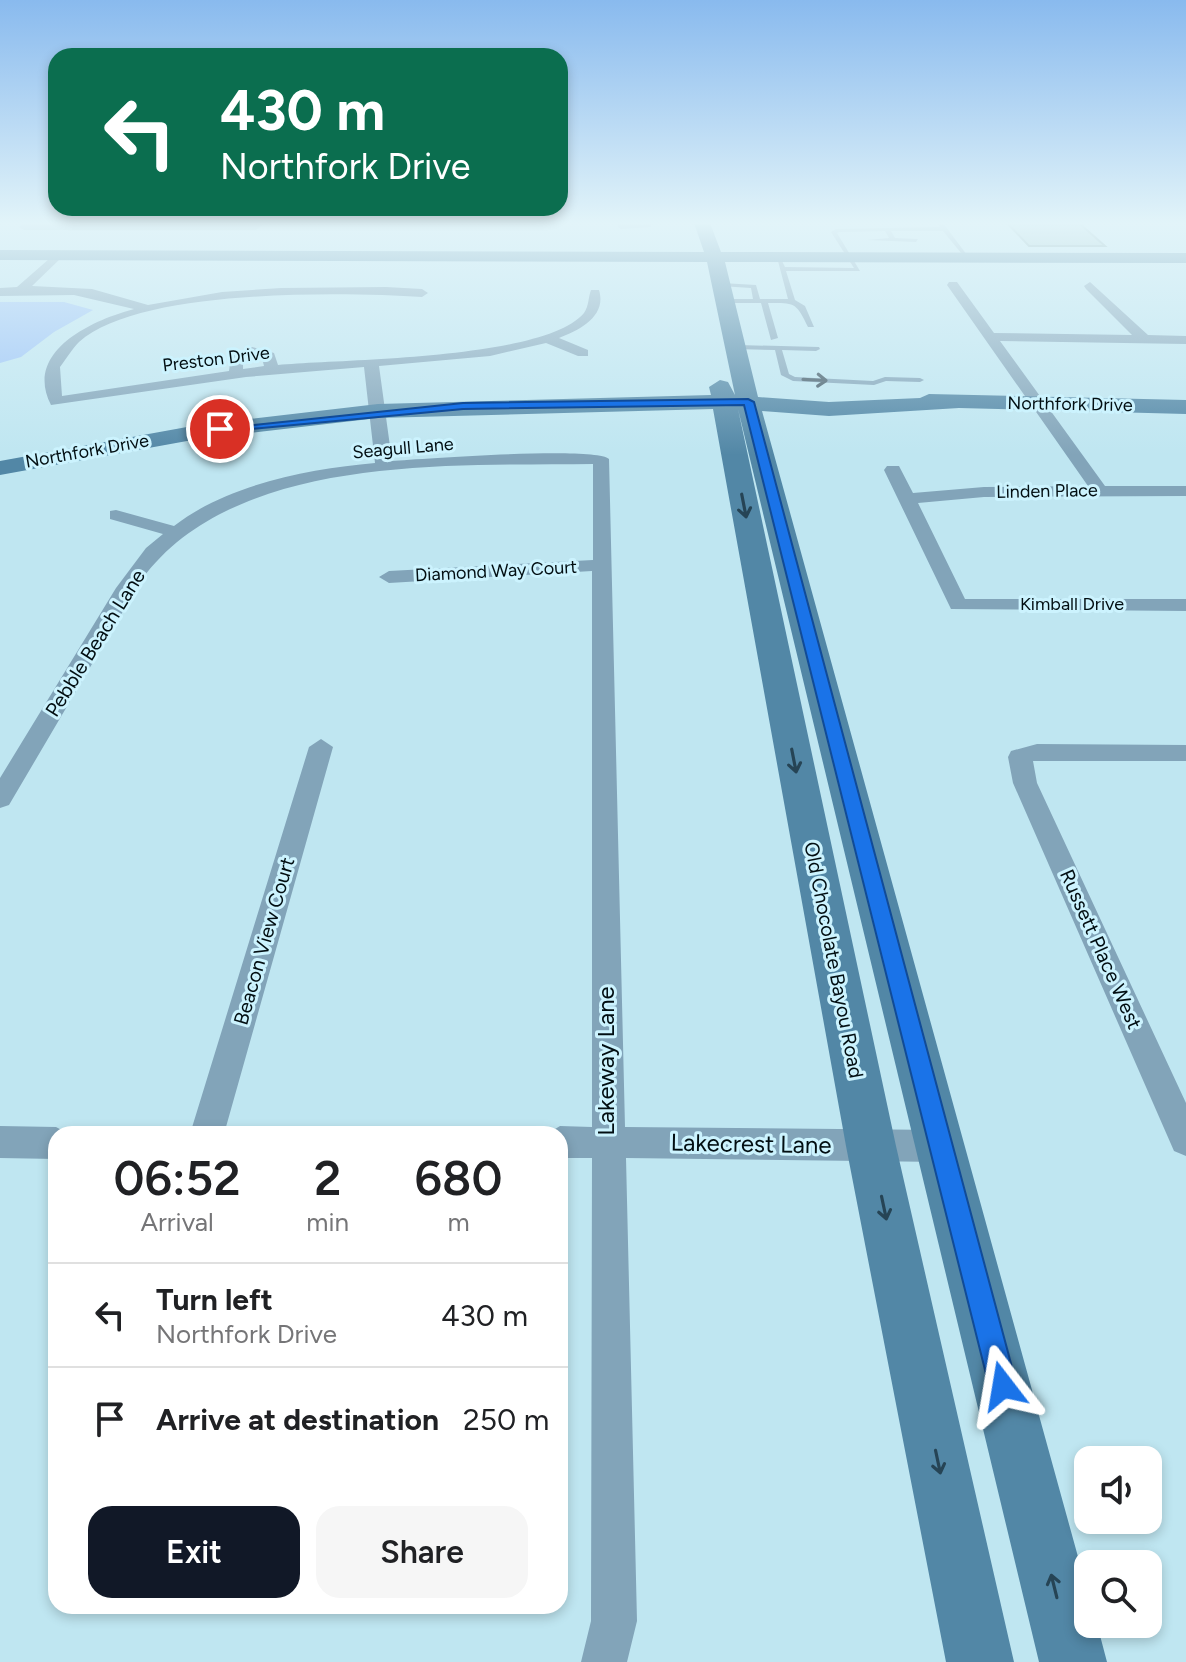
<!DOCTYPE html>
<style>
:root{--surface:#fff;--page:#f6f6f6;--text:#202124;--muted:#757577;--line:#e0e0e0;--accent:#111827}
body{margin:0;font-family:Figtree,sans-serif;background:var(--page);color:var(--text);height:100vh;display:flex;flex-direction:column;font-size:30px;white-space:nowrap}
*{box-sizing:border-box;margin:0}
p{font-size:26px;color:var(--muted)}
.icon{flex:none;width:44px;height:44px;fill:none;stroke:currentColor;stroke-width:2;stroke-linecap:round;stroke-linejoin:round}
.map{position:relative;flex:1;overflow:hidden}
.side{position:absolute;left:48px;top:1126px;width:520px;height:488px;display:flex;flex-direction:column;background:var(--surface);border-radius:24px;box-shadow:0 4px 12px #0003}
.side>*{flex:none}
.hud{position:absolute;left:48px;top:48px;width:520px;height:168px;border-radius:24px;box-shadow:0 4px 12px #0003;background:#0b6e4f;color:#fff;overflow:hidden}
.tools{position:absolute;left:1074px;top:1446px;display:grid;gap:16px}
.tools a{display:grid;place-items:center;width:88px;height:88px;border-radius:16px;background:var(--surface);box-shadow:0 4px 12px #0003;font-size:40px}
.pin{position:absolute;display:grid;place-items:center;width:68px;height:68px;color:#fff;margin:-34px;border:4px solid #fff;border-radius:50%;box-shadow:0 2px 8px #0007}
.me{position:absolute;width:88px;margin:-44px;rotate:346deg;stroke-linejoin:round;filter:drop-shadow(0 0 6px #0008)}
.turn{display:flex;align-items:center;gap:28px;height:168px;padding:0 40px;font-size:36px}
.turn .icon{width:104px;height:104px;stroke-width:2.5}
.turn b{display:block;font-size:56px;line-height:68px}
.eta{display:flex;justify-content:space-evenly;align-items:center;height:136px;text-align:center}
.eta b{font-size:48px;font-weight:600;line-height:56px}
.button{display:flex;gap:16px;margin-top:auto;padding:16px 40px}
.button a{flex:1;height:92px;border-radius:24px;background:var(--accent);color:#fff;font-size:32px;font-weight:600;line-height:92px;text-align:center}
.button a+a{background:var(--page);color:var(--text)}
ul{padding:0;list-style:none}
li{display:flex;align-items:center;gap:24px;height:104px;padding:0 40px;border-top:2px solid var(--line)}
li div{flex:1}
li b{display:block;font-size:30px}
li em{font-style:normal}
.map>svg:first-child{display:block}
.water{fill:#9bc3f7}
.building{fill:#94bcbc;stroke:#5d8484;stroke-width:2}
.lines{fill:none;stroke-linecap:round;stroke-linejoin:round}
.lane{fill:#82a4b9;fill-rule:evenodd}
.street{fill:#82a4b9;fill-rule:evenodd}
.secondary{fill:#5287a6;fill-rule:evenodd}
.oneway{stroke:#425966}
.oneway2{stroke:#264455}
.route{fill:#1a73e8;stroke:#114b97;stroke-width:2}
.labels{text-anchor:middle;stroke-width:6;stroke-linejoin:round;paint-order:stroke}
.far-street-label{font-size:18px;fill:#020e12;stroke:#ccf3fe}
.street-label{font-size:20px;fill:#020e12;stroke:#ccf3fe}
.near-street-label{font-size:24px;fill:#020e12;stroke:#ccf3fe}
</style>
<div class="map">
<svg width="1186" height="1662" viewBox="0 0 1186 1662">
<rect width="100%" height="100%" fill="#bfe6f1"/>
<path class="water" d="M0,302h64l29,8 -39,22 -33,25 -21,6z"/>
<path class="building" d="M1017,223h62l26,23h-76l-21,-22z"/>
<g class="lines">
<path class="lane" d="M618,223l27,2v-2h6v4l-30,2 -3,-2z
M937,223h6l27,36h-4l-23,-28h-52l4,7 23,1 -2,3 -49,-2 22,-2 -4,-7 -46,1 -2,1 23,38h-74l9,29 10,6 9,21h-6c-12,-25 -13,-24 -40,-24l10,35 -7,2 -10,-37h-35l-3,-2 3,-2h27l-2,-11 -31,-2 2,-3 34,2 4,14h28l-10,-38h4l3,6 69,1 -23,-36 5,-3 104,-2z
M738,345l81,2 1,2 -4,2 -34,-1 7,24 6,3 78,4 12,-4 35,1 4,2 -4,2 -34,-1 -12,4 -81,-4 -12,-6 -6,-25 -40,-1v-4z"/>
<path class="street" d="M23,223l11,1 231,-1 -9,7h-232l-5,-3z
M57,252l4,2v4l-29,28 60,3 56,16 74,-13 59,-4 105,-1 36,2 6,4 -6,4c-79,-5 -283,-9 -343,45 -7,7 -13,17 -19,25l2,29 167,-25 2,-15 21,-9 22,6 4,12c63,-6 266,-5 306,-52 5,-7 4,-15 7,-23h8c8,26 -19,40 -40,48l29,12v6h-10l-32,-13 -56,13 -111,10 13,95c29,-2 203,-15 217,-2l16,668 317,3 12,5 5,11 -5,11 -12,5 -316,-4 11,463 -10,41h-46l10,-41 1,-463h-32v-24h-13l13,-8 32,1v-556l-203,12 -10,-6 10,-6 204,-11v-96c-141,2 -358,-11 -451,115l-133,226 -9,3v-30l116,-190 30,-40 17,-14 -53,-15v-8l6,-1 58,16c54,-42 135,-57 201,-63l-11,-96 -118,10 -195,28c-28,-54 42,-85 83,-96l-60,-14 -74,1v-8l17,-1zM250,356l12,2 2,8 -21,3v-9z
M949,282h8l37,51 138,2 -46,-46 -2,-3 6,-4 58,53 38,1v8l-186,-3 105,145h81v10l-202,1 -66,6 47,96h221v12l-235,-2 -67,-139 3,-4h12l14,27 71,-6 104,-1 -141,-201z
M321,739l12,8 -109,387h-34l119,-387z
M1037,744l149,1v16h-153l4,22 149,320v53l-12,-5 -161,-368 -5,-26 3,-6z
M0,1126l56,1 13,7h-13v25l-56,-1z"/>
<path class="secondary" d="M694,223h16l11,29 465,1v10l-461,-1 33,135 71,5 91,-4 9,-4 257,6v14l-227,-6 -130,8 -67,-5 326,1182v31h9l10,38h-68l-301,-1253 158,737 118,516h-68l-100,-516 -133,-737 -335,9 -180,21 -198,36v-14l198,-36 180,-21 333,-9 -2,-8 11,-7 8,2 7,13 -28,-133 -707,-2v-10l704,2z"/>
</g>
<defs><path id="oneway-shaft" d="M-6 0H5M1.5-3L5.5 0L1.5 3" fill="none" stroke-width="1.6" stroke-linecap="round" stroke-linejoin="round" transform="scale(2)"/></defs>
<use class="oneway" href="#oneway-shaft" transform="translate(815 380) rotate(3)"/>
<g class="oneway2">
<use href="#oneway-shaft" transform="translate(744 506) rotate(79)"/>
<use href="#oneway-shaft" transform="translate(794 761) rotate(79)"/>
<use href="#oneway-shaft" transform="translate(884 1208) rotate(78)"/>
<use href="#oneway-shaft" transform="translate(938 1462) rotate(78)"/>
<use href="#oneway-shaft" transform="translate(1054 1586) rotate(-104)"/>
</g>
<linearGradient id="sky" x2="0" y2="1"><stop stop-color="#89baee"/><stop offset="0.49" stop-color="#e2f4f9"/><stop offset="1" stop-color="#e2f4f9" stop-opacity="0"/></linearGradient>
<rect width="1186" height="455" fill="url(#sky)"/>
<path class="route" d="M748,399l6,3 263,984 -4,10 -10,4 -10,-4 -4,-10 -245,-981 -281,4 -243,23 -5,-3 248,-26z"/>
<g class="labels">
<g class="far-street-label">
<text transform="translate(216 359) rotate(-7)" y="6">Preston Drive</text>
<text transform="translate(1070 404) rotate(1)" y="6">Northfork Drive</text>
<text transform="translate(403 448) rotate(-5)" y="6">Seagull Lane</text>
<text transform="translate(87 451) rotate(-10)" y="6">Northfork Drive</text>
<text transform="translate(1047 491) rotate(-1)" y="6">Linden Place</text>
<text transform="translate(496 571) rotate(-3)" y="6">Diamond Way Court</text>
<text x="1072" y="610">Kimball Drive</text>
</g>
<g class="street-label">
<text transform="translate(95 643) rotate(-58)" y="7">Pebble Beach Lane</text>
<text transform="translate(264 941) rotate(-74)" y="7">Beacon View Court</text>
<text transform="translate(1101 949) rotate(66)" y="7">Russett Place West</text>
<text transform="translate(834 960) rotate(79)" y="7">Old Chocolate Bayou Road</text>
</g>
<g class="near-street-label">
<text transform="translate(606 1061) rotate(-90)" y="8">Lakeway Lane</text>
<text transform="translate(751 1144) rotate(1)" y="8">Lakecrest Lane</text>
</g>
</g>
</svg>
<div class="tools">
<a><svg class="icon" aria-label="sound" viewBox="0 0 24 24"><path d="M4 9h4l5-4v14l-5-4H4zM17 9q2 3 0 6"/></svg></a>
<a><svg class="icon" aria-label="search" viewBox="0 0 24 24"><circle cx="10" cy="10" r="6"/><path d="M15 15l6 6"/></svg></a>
</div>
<div class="pin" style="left:220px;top:429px;background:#d93025"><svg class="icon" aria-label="arrive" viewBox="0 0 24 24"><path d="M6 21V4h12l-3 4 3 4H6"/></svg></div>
<svg class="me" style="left:1003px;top:1386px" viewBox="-20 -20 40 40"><path d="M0-17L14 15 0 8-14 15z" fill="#1a73e8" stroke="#fff" stroke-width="4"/></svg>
<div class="hud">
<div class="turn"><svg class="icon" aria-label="left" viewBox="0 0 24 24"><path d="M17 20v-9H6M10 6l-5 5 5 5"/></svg><div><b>430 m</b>Northfork Drive</div></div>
</div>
<section class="side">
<div class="eta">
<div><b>06:52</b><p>Arrival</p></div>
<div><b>2</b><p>min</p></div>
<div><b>680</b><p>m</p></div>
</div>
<ul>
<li><svg class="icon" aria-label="left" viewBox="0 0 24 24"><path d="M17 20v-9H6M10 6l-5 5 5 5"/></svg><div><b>Turn left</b><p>Northfork Drive</p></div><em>430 m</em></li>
<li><svg class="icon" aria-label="arrive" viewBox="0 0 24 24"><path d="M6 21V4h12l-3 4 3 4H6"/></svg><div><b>Arrive at destination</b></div><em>250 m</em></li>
</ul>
<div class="button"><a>Exit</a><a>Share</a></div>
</section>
</div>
